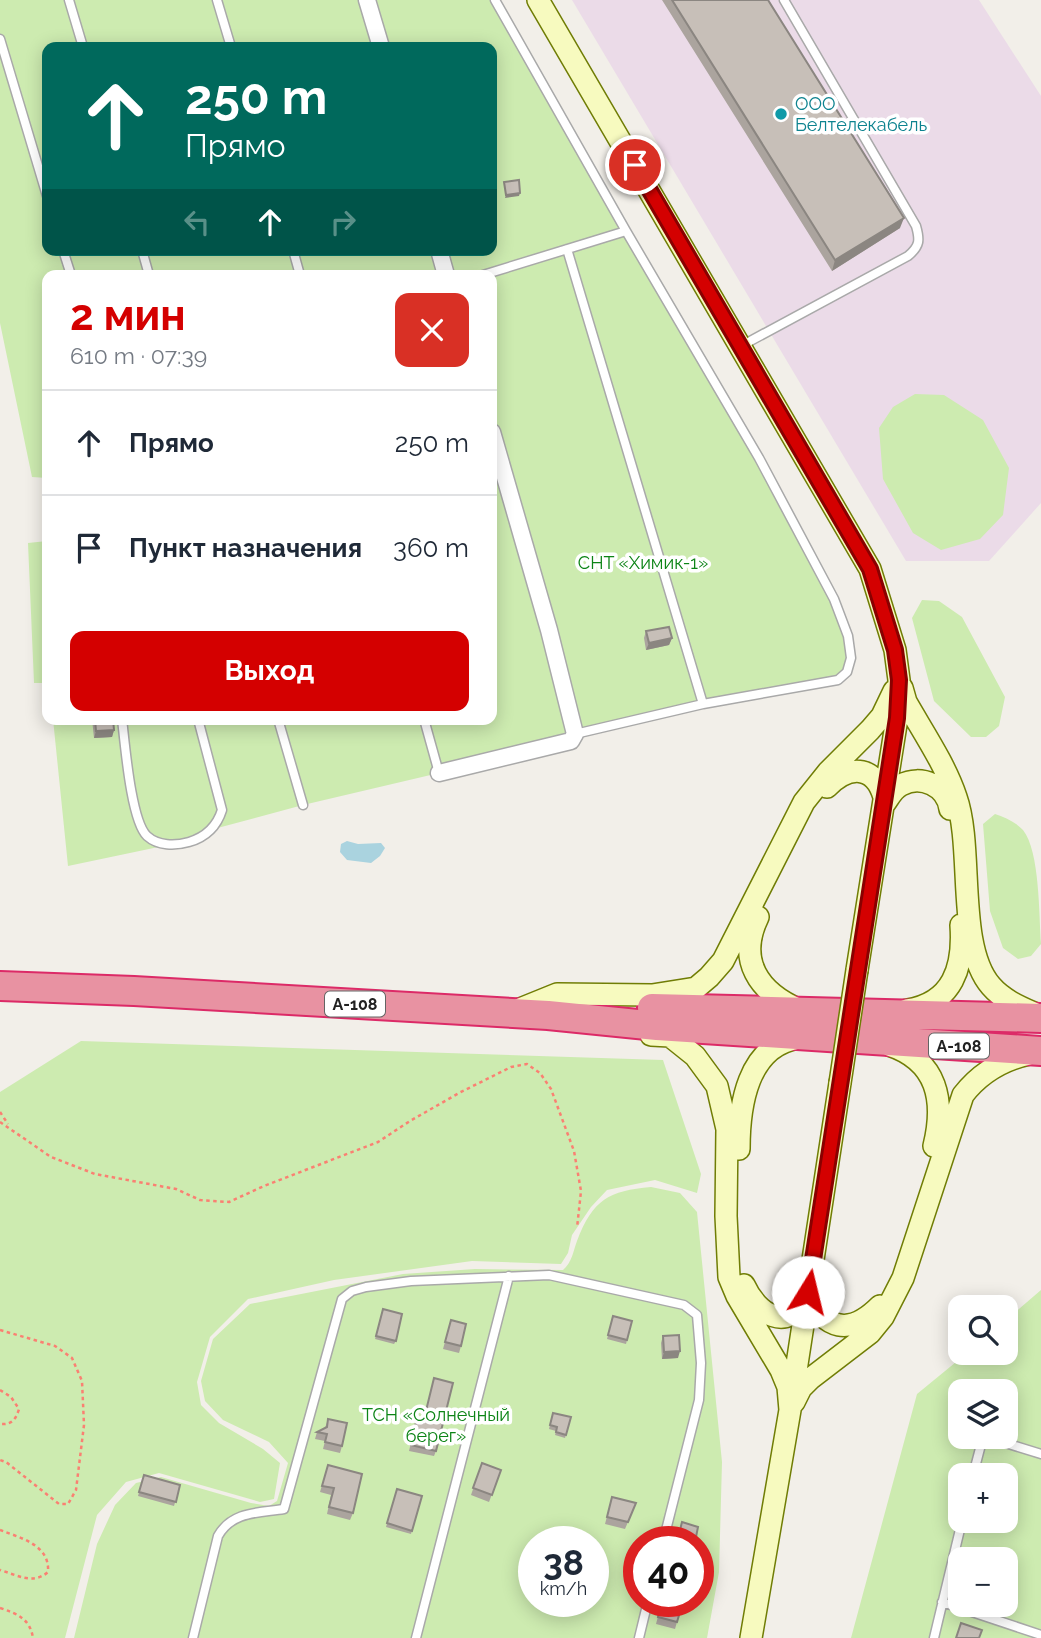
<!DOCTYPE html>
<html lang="ru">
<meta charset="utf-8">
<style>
:root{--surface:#fff;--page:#f6f6f7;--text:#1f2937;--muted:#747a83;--line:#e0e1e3;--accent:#d40000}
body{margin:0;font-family:Raleway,sans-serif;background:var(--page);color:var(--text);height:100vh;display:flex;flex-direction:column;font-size:26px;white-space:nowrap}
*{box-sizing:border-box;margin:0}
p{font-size:23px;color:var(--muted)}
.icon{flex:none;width:38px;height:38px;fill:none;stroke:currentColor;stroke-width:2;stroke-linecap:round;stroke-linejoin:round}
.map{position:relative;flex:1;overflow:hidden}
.panel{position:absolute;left:42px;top:270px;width:455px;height:455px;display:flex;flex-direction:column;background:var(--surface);border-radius:14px;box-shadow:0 4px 18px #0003}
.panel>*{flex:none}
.guide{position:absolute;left:42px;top:42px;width:455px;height:214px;border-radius:14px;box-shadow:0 4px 18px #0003;background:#00695c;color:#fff;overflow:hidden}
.controls{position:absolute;left:948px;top:1295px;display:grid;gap:14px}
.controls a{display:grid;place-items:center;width:70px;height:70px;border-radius:14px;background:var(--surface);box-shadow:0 4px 18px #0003;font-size:35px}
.speed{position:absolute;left:518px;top:1526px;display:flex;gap:14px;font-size:35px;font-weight:700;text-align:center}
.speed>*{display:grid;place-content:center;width:91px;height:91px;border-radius:50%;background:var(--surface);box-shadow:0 4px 18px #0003;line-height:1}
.speed small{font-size:18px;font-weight:400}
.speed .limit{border:10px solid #d22;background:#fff;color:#111}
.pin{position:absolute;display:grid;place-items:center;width:60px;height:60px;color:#fff;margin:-30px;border:4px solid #fff;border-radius:50%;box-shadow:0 2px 7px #0007}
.me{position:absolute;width:77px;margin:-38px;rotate:9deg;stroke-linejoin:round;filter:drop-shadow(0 0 5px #0008)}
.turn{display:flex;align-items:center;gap:24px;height:147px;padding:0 28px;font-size:32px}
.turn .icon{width:91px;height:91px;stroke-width:2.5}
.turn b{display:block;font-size:49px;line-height:60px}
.lanes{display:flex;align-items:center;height:66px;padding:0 28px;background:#0003;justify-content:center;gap:35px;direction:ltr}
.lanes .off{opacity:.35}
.round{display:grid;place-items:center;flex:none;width:74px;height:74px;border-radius:14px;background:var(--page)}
.overview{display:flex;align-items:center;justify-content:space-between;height:119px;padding:0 28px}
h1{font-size:42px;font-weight:700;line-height:52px;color:var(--accent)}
.primary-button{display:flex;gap:14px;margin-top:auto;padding:14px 28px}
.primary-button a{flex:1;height:80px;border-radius:14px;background:var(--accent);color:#fff;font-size:28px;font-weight:700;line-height:80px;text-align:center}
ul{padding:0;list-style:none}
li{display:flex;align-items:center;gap:21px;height:105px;padding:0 28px;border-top:2px solid var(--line)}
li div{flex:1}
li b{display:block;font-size:26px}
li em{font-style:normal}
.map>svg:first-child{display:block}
.industrial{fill:#ebdbe8}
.grass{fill:#cdebb0;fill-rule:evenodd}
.water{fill:#aad3df}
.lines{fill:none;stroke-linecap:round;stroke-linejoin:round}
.lane-casing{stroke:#a9a9a9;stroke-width:11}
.street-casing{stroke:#a9a9a9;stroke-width:19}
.secondary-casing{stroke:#707d05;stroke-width:24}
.highway-casing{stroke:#dc2a67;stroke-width:32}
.path{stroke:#fa8072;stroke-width:2.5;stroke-dasharray:3.5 3.5;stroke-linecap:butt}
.lane{stroke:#fff;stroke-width:8}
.street{stroke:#fff;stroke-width:16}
.secondary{stroke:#f7fabf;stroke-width:21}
.highway{stroke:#e892a2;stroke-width:28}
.secondary-bridge-casing{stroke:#707d05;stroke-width:24;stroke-linecap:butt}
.secondary-bridge{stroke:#f7fabf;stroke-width:21}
.wall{fill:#aba49e}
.shaded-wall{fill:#8b8681}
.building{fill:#c7bfb8;stroke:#8b8681;stroke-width:2}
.route-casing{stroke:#8a0000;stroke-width:18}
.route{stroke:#d40000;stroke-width:12}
.culture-dot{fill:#0f9aa8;stroke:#fff;stroke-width:2.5}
.labels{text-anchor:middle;stroke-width:7;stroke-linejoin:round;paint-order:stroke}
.shield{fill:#fff;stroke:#646464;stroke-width:2}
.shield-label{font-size:16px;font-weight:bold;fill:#222}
.culture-label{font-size:18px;fill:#0d838f;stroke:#fff;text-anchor:start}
.park-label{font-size:18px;fill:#0c8416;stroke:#fff}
</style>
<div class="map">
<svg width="1041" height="1638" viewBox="0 0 1041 1638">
<rect width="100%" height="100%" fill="#f2efe9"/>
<path class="industrial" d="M572,0h407l62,96v407l-52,58h-83z"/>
<path class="grass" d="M0,0h495l264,458 75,141 17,59 -13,22 -135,24 -264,69 -136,32 -93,25 -42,15 -100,21 -15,-147h439v-444h-445v203l-15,-1 -32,-154zM47,47h445v203h-445z
M915,394l29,1 39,25 26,48 -6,47 -23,24 -39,11 -28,-17 -30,-54 -4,-51 14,-21z
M47,541v142h-13l-6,-140z
M922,600l17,1 23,16 43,80 -6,29 -13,11h-15l-37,-36 -22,-83z
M995,814c9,3 21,8 28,16 17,21 16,86 18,114l-10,12 -13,3 -15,-11 -13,-37 -7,-87z
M81,1041l582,19 38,114 -4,19 -42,-13 -48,10 -16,17 -19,28 -4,18 -7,11 -89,-3 -138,19 -86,19 -38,38 -13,45 4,23 18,18 44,26 17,14 -6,36 -14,3 -101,-29 -33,9 -29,33 -32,123h-65v-546z
M651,1187l29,6 17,19 25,250 -3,110 -12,66h-633l23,-94 18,-39 21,-22 25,-6 90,26 18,3 8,-5 11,-38 -19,-21 -46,-22 -18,-19 -4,-20 12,-42 37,-35 153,-30 72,-5 88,1c9,-8 10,-18 14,-29 16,-42 32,-50 74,-54zM534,1542h59v59h-59zM639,1542h59v59h-59z
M1041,1290v348h-190l66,-244 50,-41h39v-33zM961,1391h45v46h-45zM961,1475h45v46h-45zM961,1559h45v46h-45z"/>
<path class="water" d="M347,841l11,3 23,-1 4,5 -5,8 -9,7 -24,-3 -7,-8 1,-8z"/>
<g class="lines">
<defs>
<path id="lane" d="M69,0l14,47
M217,0l14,47
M495,0l131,231 133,227 75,141 14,37 3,22 -4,14 -9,8 -135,24 -128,30
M0,39l47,157
M567,249l136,455
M63,250l8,25
M142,250l7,25
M293,250l7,25
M483,275l143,-44
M741,346l167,-90c12,-10 12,-16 8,-30l-132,-226
M122,719c3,25 9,102 25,117 11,10 28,10 42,6 17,-5 28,-16 33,-32l-24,-91
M278,719l25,86
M424,719l15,54
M986,1437l55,17
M973,1475l10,-38
M942,1602l99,33
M193,1638l25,-102c14,-25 41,-23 66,-27l58,-210 10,-8 14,-4 45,-6 138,-6 135,30 13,10 4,48 -2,37 -36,142
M416,1638l93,-362
M639,1638l9,-37
M934,1638l28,-117"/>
<path id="street" d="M367,0l14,47
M439,250l7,25
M439,773l132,-32 4,-7 -26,-104 -57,-198"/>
<path id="secondary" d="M538,0l332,569 25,81 4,30 -2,38 -40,252
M902,688l4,14c17,30 39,62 50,95 18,51 0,149 35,189 12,14 29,21 45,28
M827,787c24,-24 50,-21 58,14
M885,803c5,-7 8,-14 16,-18 20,-11 46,1 49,24
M758,917c-21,43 0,75 42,93
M907,1010c46,-7 57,-43 54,-85
M515,1011l42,-17 95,1 44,-7 13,-11 14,-16 81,-159 24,-30 42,-42 12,-14 12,-25
M651,1035l19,1 25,20 22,30 10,43 -1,87 3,61 8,19 44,74 7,17 2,23
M889,1045c49,16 56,56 45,101
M739,1149c0,-42 8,-104 60,-111
M744,1285c13,29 44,49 62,12
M808,1292c16,39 42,44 72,14
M794,1402l7,-14 9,-9 60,-46 13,-16 20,-39 60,-183c17,-22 39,-35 66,-41
M751,1638l39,-228 50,-327"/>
<path id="highway" d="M0,986l134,5 414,24 109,11 384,25
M652,1008l389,10"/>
</defs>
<use href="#lane" class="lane-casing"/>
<use href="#street" class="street-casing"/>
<use href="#secondary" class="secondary-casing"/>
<use href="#highway" class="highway-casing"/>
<path class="path" d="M0,1112l8,12
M0,1122l51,35 44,17 81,15 24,11 29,2 35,-16 114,-44 32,-21 49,-28 52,-26 16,-3 13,9 11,16 23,62 7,40 -4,37
M0,1330l55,16 17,12 10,23 2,44 -8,65 -8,14h-9l-53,-42 -6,-2
M0,1390l11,7 8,12c-3,10 -7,16 -19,15
M0,1530c21,8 50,15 48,42 -15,13 -31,3 -48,-2
M0,1608c18,6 30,11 33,30"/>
<use href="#lane" class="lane"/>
<use href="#street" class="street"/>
<use href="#secondary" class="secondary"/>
<use href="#highway" class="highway"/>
<defs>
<path id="secondary-bridge" d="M840,1083l17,-113"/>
</defs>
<use href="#secondary-bridge" class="secondary-bridge-casing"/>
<use href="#secondary-bridge" class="secondary-bridge"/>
</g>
<path class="wall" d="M662,0h106l132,228 -68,43z
M646,631l26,7 -3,7 -23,5 -2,-12z
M92,719h21l1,11 -2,7 -18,1z
M383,1309l13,32 -2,3 -19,-5z
M451,1320l10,26 -2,7 -16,-4z
M612,1320l20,1 -6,23 -19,-5z
M663,1336l15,22 -16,1 -1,-16z
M434,1378l2,73 -2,5 -25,-5 7,-29 7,1z
M552,1416l19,1 -6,21 -10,-3 1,-4 -7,-2z
M328,1419l14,27 -2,7 -17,-4 2,-8 -10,-2 2,-7 8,-4z
M482,1463l19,7 -12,32 -18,-7z
M328,1465l25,48 -3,7 -23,-6 4,-19 -11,-3z
M144,1475l36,10 -6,21 -36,-10z
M397,1489l25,7 -11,38 -25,-7z
M612,1497l24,6 -11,26 -20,-5z
M662,1601l15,21 -2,7 -19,-5z"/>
<path class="shaded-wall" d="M520,193l-1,3 -14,2 1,-3z
M904,218l-4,10 -68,43 3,-11z
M672,638l-3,7 -23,5 3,-7z
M114,730l-2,7 -18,1 2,-7z
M680,1351l-2,7 -16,1 2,-7z"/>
<path class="building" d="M672,0h96l136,218 -69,42z
M519,180l1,13 -14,2 -2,-13z
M669,627l3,11 -23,5 -3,-12z
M95,719h18l1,11 -18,1z
M383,1309l19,5 -6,27 -20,-5z
M613,1316l19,5 -5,19 -19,-5z
M451,1320l15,4 -5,22 -16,-4z
M679,1335l1,16 -16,1 -1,-16z
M434,1378l19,5 -17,68 -25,-6 5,-23 7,1z
M553,1413l18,4 -5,18 -10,-3 1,-5 -7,-2z
M328,1419l19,4 -5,23 -17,-4 2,-8 -10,-2 10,-5z
M482,1463l19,7 -9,25 -19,-7z
M328,1465l34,9 -9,39 -24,-6 5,-19 -12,-2z
M144,1475l36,10 -4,17 -37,-10z
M397,1489l25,7 -10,35 -25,-8z
M612,1497l24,6 -8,19 -21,-5z
M682,1522l16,5 -3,15h-18z
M662,1601h6l14,4 -5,17 -19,-5z
M961,1623l21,7 -3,8h-23z"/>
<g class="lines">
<defs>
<path id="route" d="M635,165l235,404 25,81 4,30 -2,38 -89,574"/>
</defs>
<use href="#route" class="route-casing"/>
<use href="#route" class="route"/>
</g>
<circle class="culture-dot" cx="781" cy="114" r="7"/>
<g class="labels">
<g class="shield">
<rect x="325" y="991.5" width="60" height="25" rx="5"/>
<rect x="929" y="1033.5" width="60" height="25" rx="5"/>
</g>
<g class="shield-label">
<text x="355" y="1010">А-108</text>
<text x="959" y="1052">А-108</text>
</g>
<g class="culture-label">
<text x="795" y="110">ООО<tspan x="795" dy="21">Белтелекабель</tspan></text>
</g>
<g class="park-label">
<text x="643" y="569">СНТ «Химик-1»</text>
<text x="436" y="1421">ТСН «Солнечный<tspan x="436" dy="21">берег»</tspan></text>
</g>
</g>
</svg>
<div class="controls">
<a><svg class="icon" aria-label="search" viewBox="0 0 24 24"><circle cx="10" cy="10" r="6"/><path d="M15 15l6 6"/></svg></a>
<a><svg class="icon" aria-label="layers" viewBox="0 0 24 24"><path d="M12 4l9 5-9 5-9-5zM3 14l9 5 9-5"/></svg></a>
<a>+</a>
<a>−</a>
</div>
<div class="speed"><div>38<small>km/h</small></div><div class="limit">40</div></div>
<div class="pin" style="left:635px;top:165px;background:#d93025"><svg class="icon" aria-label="arrive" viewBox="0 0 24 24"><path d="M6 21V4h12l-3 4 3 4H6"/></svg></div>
<svg class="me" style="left:808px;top:1292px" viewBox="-20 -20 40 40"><circle r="19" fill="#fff"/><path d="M0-13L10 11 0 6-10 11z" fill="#d40000"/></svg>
<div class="guide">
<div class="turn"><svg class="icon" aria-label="ahead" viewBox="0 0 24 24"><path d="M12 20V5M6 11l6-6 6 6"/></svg><div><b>250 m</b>Прямо</div></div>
<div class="lanes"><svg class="icon off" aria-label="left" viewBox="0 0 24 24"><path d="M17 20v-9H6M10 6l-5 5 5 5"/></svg><svg class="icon" aria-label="ahead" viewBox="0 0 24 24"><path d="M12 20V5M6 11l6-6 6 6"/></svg><svg class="icon off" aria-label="right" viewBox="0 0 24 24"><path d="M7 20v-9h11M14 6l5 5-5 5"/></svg></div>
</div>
<section class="panel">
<div class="overview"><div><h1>2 мин</h1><p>610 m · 07:39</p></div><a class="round" style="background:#d93025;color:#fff"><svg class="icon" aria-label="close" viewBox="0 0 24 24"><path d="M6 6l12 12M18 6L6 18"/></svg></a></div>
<ul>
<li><svg class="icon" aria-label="ahead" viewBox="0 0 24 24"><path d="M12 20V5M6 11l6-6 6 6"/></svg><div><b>Прямо</b></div><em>250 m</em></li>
<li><svg class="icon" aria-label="arrive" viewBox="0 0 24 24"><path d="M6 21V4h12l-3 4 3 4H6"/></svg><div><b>Пункт назначения</b></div><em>360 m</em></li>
</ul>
<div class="primary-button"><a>Выход</a></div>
</section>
</div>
